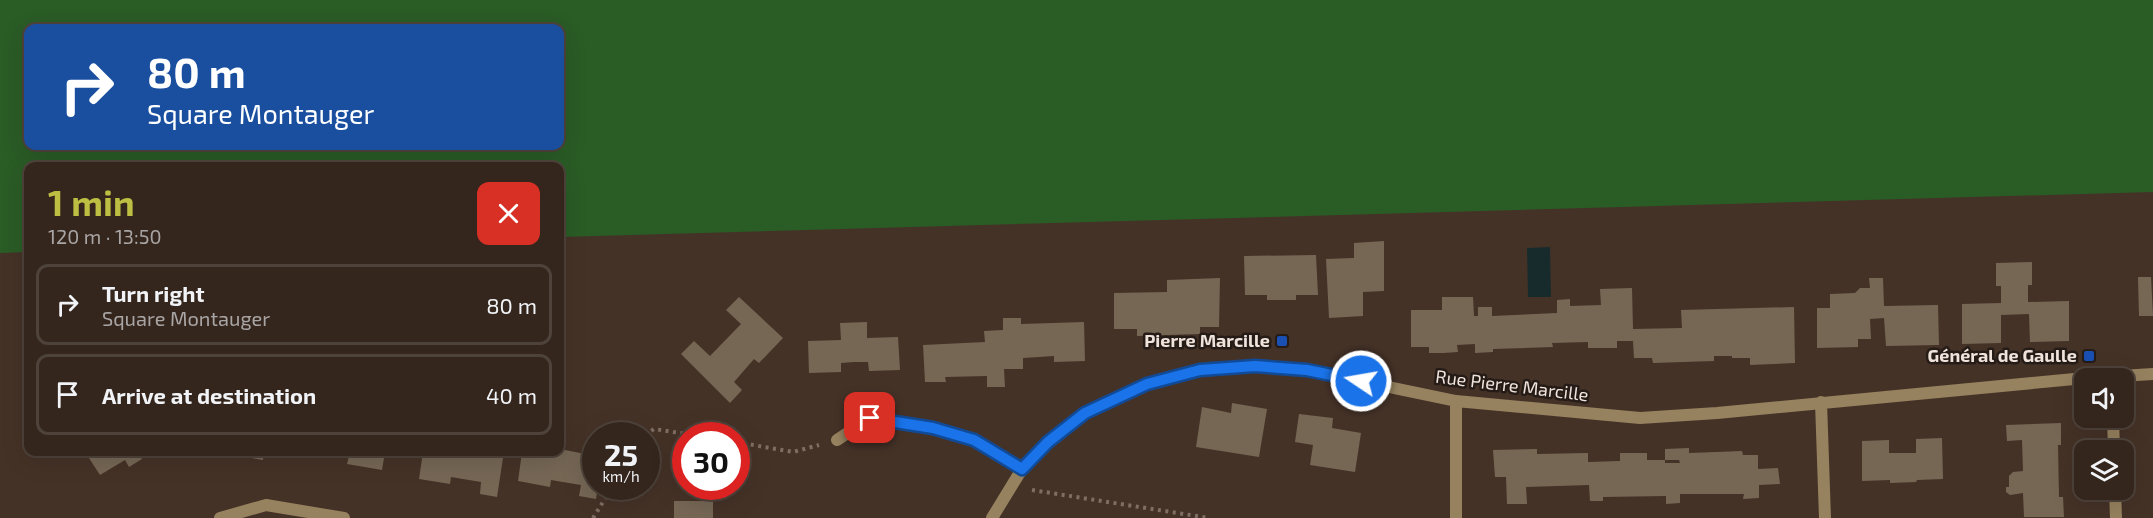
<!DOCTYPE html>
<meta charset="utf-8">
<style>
:root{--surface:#34261d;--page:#3f322a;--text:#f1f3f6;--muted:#a9a5a4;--line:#4e433b;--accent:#bdbf43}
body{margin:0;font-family:"Exo 2",sans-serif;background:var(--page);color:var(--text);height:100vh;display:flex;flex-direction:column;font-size:22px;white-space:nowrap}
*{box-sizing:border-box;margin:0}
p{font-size:20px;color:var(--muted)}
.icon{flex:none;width:33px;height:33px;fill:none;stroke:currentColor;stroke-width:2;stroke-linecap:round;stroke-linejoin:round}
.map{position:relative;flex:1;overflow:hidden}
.drawer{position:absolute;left:24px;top:162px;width:540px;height:294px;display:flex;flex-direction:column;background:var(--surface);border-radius:12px;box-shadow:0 6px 24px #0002,0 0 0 2px var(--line)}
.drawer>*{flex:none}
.guide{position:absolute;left:24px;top:24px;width:540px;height:126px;border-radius:12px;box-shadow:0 6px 24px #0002,0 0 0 2px var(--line);background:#1a4fa0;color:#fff;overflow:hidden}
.tools{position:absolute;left:2074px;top:368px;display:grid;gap:12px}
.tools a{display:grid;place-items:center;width:60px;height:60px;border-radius:12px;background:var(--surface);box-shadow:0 6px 24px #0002,0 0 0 2px var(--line);font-size:30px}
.speed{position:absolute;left:582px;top:422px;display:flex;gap:12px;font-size:30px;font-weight:700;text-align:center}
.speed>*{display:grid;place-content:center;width:78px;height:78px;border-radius:50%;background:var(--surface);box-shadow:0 6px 24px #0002,0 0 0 2px var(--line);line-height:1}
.speed small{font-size:15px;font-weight:400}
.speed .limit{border:9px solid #d22;background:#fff;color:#111}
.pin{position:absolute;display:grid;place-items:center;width:51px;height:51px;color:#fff;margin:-26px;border-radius:12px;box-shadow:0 3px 9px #0006}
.me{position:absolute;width:66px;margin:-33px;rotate:282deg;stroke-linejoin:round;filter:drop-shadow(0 0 4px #0008)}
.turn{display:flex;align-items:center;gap:21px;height:126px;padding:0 24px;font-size:27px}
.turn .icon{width:78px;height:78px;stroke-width:2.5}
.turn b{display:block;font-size:42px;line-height:51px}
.round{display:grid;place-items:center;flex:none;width:63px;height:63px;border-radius:12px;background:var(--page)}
.head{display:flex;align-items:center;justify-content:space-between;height:102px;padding:0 24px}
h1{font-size:36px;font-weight:700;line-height:45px;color:var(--accent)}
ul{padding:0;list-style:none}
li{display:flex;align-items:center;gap:18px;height:81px;margin:0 12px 9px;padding:0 12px;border:3px solid var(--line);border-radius:12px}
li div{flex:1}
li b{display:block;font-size:22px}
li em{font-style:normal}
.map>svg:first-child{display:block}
.green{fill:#2a5c26;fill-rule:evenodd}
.water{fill:#182b2c}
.building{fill:#766755}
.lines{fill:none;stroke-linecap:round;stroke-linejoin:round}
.path{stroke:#7f6e64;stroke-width:4;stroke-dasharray:3 4.5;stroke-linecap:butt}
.minor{stroke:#96825f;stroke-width:12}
.route-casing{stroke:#114b97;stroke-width:15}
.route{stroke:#1a73e8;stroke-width:10}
.transit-dot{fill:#1a4fb4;stroke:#251c17;stroke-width:2}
.labels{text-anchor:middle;stroke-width:5;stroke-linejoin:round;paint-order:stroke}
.poi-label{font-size:18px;font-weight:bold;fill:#f0e3dc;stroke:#251c17;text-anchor:end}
.street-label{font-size:18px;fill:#f0e3dc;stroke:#251c17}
</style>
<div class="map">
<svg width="2153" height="518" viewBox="0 0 2153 518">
<rect width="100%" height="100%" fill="#453227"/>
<path class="green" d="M0,0h2153v192l-1593,45v-71h-532v86l-28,1zM28,28h532v118h-532z"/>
<path class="water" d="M1550,247l1,50h-23l-1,-49z"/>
<path class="building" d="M1384,241v50l-21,1v24l-34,2 -3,-59 28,-1v-15z
M1316,255l2,40h-22v5h-29v-5h-22l-1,-39z
M2032,262v23h-4v17l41,-1v40l-39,1 -1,-28 -28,1v28l-39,1v-40l39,-1v-17h-5v-23z
M2138,277h13l2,39h-14z
M1220,278l-1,49h-19v7l-63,2v-7h-23v-36l53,-1v-12z
M1869,278h14l1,28 54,-1 1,40 -53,1 -2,-28 -14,1 1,20h-13v8l-41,1v-40h13v-14l25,-1 5,-5h10z
M1632,288l1,41 49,-1 -1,-18 113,-3 1,56 -45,2v-7h-18v-2h-18v5l-61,2 -1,-5h-18l-1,-17h-16v7h-29v-6l-36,1 1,4 -60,2v3l-18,1v-9l-18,1 1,7 -15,1h-14v-6h-18v-37h31v-13h31l1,19h4v-9h14v9l65,-3v-13l13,-1v7l31,-1 -1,-16z
M739,297l44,41 -24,25 -5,-4 -20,23 8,8 -12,13 -49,-49 13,-13 16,15 31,-32 -15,-14z
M1003,318h18v6l63,-2 1,39 -31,1v-6l-31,2v11h-19l1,18h-18v-11l-42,1 1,5h-21l-2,-37 62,-3 -1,-11 19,-1z
M867,322v16l31,-1 2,33 -31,1 -1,-9h-14l-13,1v9l-32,1 -1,-32 33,-1 -1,-17z
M1232,403l35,6 -8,48 -63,-10 6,-40 29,6z
M1299,414l34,4 -1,10 29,5 -6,39 -45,-7 3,-20 -18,-3z
M2061,423v22h-3l1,52h4l1,20h-40l-1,-24 -13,2 -4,-3v-5h3v-11l4,-4 10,-1 -1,-31 -15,1 -1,-16z
M1942,438l1,41 -26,1 -1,2 -26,1v-3l-28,1v-40l27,-1v13h27v-14z
M1689,448v5l53,-2 1,4h15v14l20,-1 2,16 -21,1v13l-16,1 1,-5h-64v9l-14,1v-8l-63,1v4h-13l-1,-16 -63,2 1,17h-20l-1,-27h-11l-2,-27 44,-1v5l51,-1v9l32,-1v-8h27v7h18v3h15l-1,-3h-14v-11z
M560,449l25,5 -1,5 12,1v26h2l-2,13 -17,-3 2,-11 -30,-5 -1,7 -32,-6 4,-29h38z
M85,452h53l4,7 -13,8 -4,-7 -25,15z
M229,452h35l-1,8 -34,-6z
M328,452h57l-3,18 -35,-6 2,-8z
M423,452h63l-1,3 18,3 -6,39 -17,-3 1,-12 -30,-5 -1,7 -31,-5z
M674,501h39v17h-39z"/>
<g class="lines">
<path class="path" d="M645,435l9,-6 39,6
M736,442l57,10 26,-7
M1032,490l177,28
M593,518l20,-32"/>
<path class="minor" d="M2088,378l65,-4
M1821,402l4,116
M2113,417l1,33
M837,440l33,-22 63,10 41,12 48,29
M2115,489l1,29
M220,518l46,-13 78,13
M992,518l30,-49 26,-27 37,-29 62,-29 53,-14 55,-4 52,4 149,31 184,17 77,-5 368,-35
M1456,518v-117"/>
</g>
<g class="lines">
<defs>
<path id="route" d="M870,418l63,10 41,12 48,29 26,-27 37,-29 62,-29 53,-14 55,-4 52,4 54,11"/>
</defs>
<use href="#route" class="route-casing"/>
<use href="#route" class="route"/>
</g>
<g class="transit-dot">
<rect x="1276" y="335" width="12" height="12" rx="3"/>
<rect x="2083" y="350" width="12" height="12" rx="3"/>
</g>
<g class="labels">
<g class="poi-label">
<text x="1270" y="347">Pierre Marcille</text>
<text x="2077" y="362">Général de Gaulle</text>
</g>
<g class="street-label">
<text transform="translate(1512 386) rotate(7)" y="6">Rue Pierre Marcille</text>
</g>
</g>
</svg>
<div class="tools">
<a><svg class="icon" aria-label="sound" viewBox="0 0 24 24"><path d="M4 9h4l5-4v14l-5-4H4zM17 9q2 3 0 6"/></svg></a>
<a><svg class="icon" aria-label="layers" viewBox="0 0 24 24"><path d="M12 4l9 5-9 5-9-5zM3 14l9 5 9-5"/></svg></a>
</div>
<div class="speed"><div>25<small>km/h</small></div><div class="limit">30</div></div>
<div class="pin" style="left:870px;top:418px;background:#d93025"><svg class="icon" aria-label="arrive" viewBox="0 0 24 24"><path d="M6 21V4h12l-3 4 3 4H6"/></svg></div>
<svg class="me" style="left:1361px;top:381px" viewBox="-20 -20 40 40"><circle r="17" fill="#1a73e8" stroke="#fff" stroke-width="3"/><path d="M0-11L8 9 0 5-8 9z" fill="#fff"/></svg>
<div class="guide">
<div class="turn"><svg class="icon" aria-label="right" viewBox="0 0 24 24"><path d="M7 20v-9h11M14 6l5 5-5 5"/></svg><div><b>80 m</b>Square Montauger</div></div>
</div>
<section class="drawer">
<div class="head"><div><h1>1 min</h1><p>120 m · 13:50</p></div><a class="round" style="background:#d93025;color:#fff"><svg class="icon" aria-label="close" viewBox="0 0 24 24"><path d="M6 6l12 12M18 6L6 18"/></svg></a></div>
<ul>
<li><svg class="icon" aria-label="right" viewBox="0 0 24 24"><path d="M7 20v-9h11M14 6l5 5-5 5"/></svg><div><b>Turn right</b><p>Square Montauger</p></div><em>80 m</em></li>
<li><svg class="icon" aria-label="arrive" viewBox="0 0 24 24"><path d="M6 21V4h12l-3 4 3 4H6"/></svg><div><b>Arrive at destination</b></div><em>40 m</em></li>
</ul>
</section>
</div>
